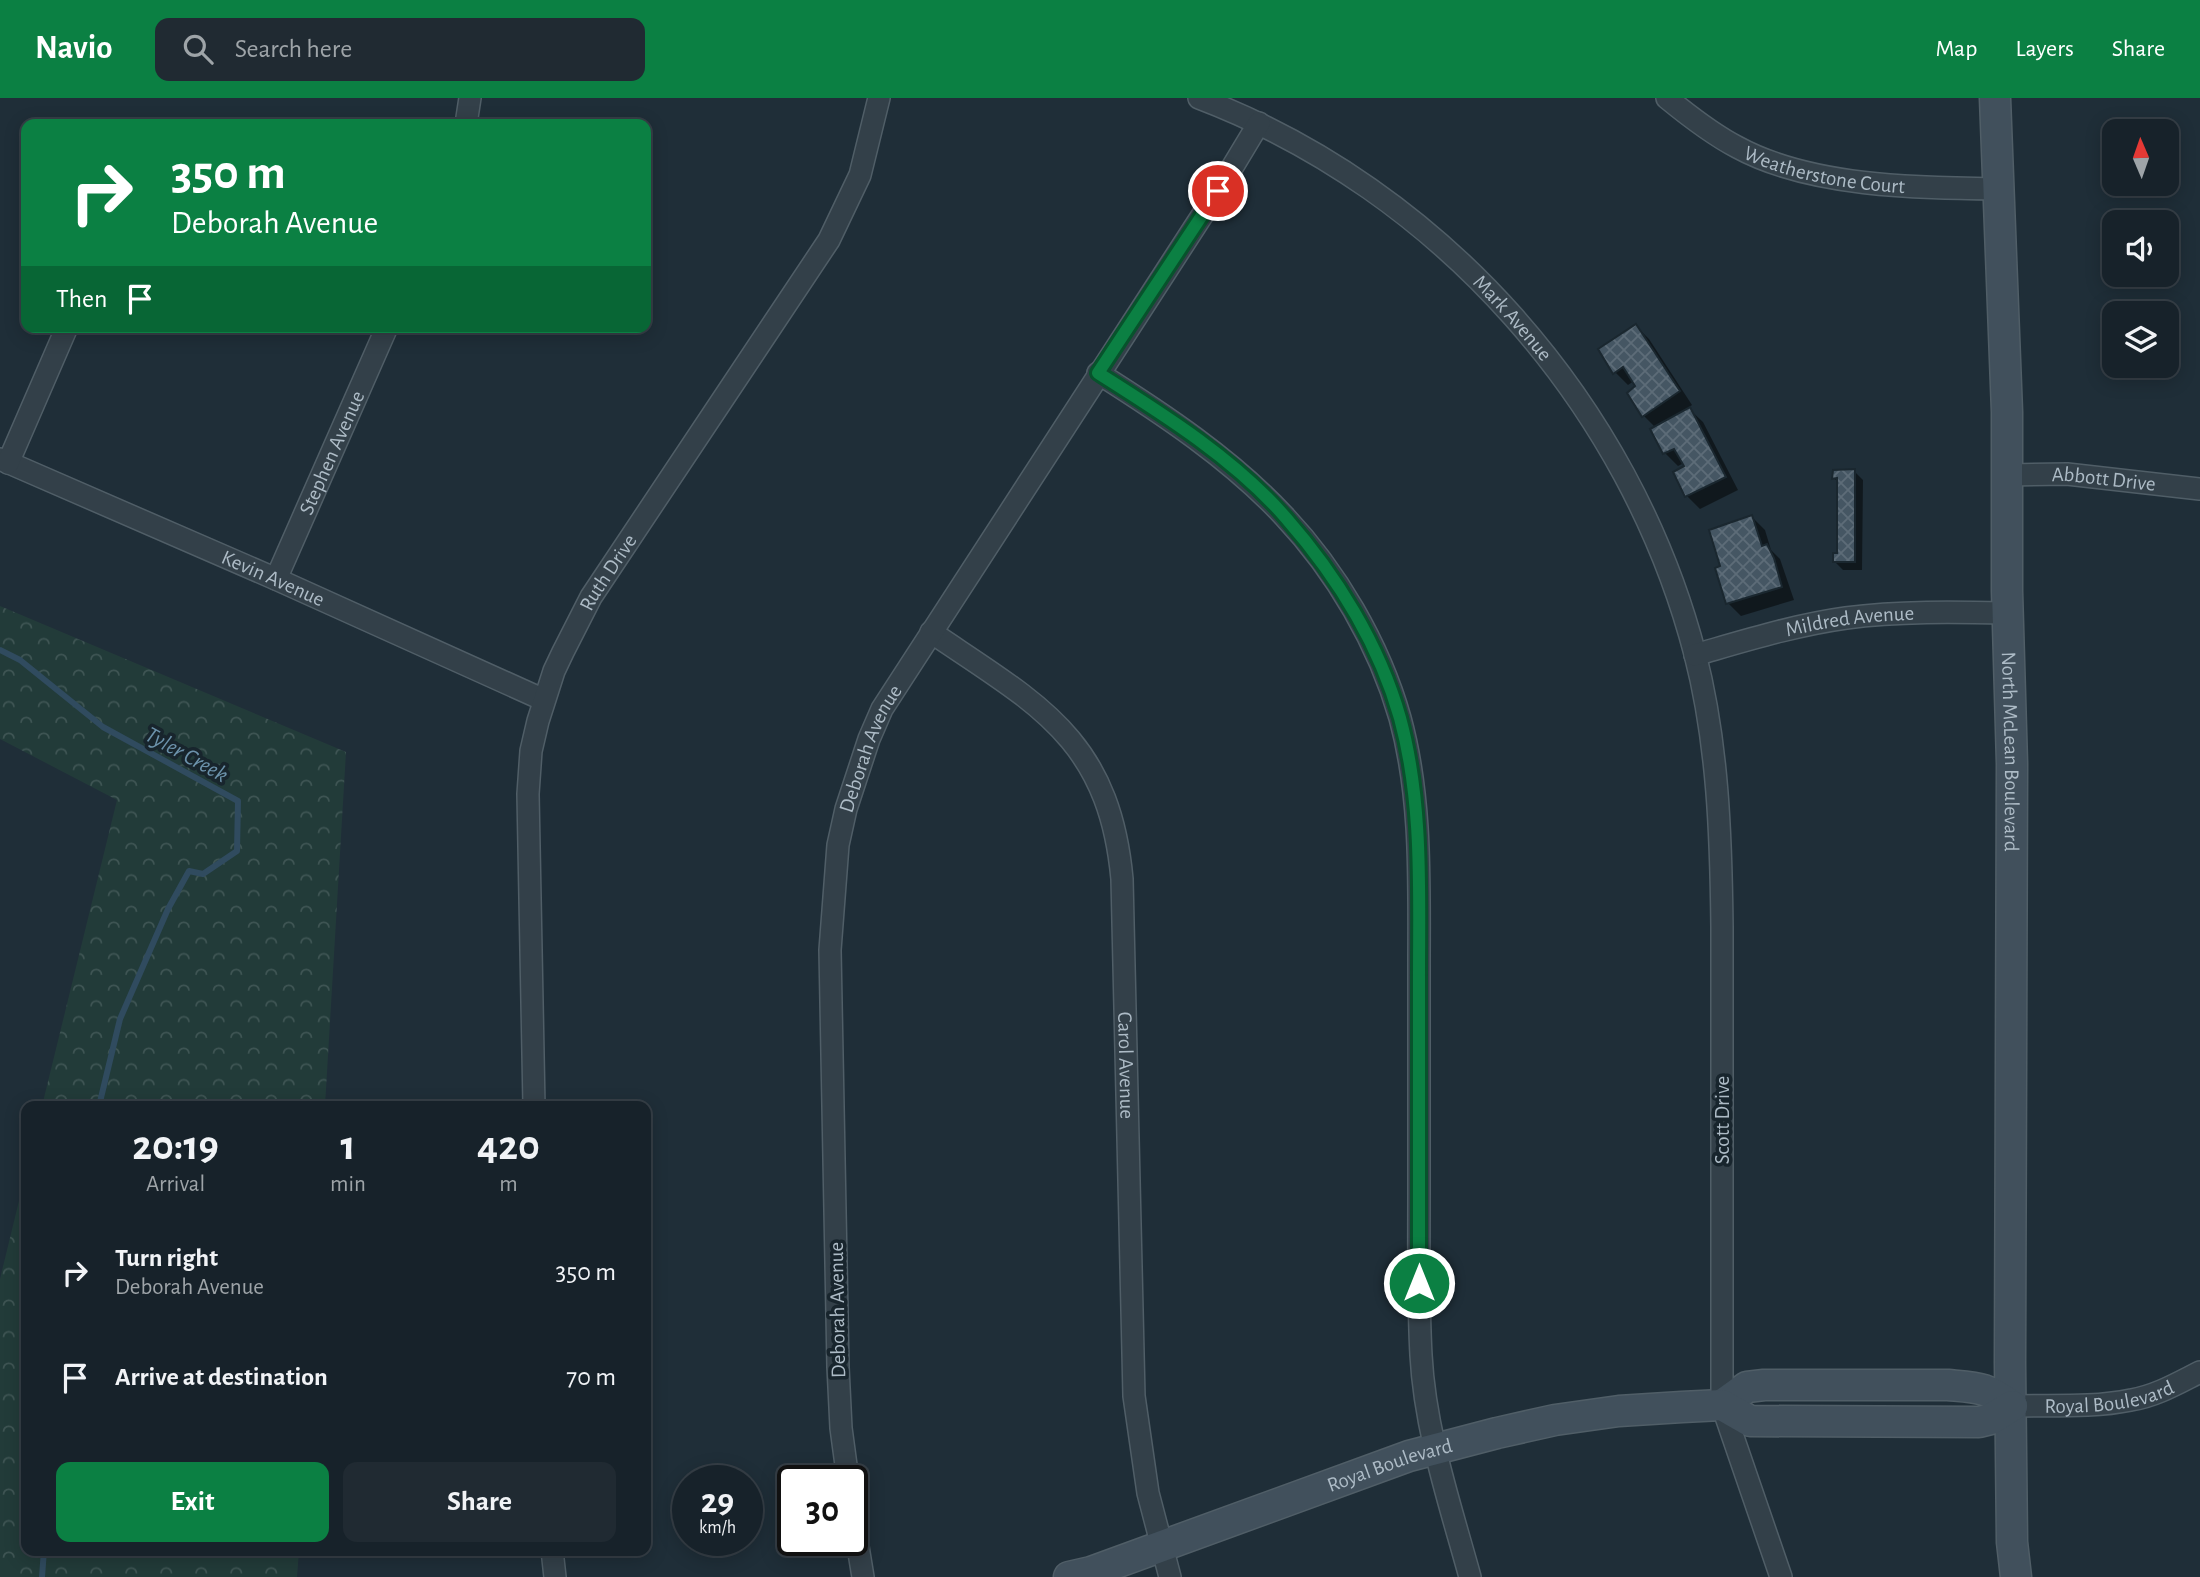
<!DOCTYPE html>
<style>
:root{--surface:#17222a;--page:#202a32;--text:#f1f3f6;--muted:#9ea4a8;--line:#363f47;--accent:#0b8043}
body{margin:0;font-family:"Alegreya Sans",sans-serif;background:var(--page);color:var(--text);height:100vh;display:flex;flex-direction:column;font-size:26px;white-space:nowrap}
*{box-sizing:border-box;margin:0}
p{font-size:23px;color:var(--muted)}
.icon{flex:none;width:38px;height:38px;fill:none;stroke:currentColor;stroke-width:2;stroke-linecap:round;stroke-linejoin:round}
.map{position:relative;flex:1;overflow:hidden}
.drawer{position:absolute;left:21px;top:1003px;width:630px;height:455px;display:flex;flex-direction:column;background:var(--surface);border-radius:14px;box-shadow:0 4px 18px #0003,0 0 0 2px var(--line)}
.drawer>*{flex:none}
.guide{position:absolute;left:21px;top:21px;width:630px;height:214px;border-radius:14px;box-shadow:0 4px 18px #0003,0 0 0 2px var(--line);background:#0b8043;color:#fff;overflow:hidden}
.needle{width:46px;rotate:358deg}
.tools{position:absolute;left:2102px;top:21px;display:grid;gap:14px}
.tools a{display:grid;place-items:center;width:77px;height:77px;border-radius:14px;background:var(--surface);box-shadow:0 4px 18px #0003,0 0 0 2px var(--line);font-size:35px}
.speed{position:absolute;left:672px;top:1367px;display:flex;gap:14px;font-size:35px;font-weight:700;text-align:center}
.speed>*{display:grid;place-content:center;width:91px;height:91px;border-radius:50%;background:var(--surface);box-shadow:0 4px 18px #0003,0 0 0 2px var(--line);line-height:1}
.speed small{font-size:18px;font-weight:400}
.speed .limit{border:4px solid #111;border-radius:10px;background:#fff;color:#111}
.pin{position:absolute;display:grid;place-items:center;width:60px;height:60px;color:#fff;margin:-30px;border:4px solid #fff;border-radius:50%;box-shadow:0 2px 7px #0007}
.me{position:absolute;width:77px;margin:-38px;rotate:0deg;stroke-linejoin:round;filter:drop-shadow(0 0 5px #0008)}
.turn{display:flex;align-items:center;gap:24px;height:147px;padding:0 35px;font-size:32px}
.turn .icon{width:91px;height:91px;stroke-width:2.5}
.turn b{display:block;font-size:49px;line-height:60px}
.then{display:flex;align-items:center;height:66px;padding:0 35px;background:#0003;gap:14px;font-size:26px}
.eta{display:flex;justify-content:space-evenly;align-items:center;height:119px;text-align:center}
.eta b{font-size:42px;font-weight:700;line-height:49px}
.button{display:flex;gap:14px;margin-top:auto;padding:14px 35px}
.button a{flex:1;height:80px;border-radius:14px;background:var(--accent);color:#fff;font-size:28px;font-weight:700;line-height:80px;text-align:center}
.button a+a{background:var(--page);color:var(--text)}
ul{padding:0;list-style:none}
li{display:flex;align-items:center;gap:21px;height:105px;padding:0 35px}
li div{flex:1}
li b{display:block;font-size:26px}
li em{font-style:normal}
header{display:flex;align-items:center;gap:42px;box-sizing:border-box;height:98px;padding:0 35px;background:var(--accent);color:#fff}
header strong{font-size:33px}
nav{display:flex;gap:38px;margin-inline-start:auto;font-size:24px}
.search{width:490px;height:63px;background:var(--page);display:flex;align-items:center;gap:18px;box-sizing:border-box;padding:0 24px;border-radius:14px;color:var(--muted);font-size:26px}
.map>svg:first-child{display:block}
.forest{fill:url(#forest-crowns)}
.shadow{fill:#0007}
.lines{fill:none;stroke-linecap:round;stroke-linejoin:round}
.stream{stroke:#304b5f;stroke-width:6}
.building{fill:url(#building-cross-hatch);stroke:#1a272f;stroke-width:2}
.street-casing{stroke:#505e67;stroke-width:24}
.secondary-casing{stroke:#505e67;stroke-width:33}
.street{stroke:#334049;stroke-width:21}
.secondary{stroke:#41505c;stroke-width:30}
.route-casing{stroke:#07532c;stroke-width:18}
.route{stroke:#0b8043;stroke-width:12}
.labels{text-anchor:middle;stroke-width:7;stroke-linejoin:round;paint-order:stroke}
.street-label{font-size:21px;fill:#adbbc6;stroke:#18252d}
.water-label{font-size:23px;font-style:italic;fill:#6c92ab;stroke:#18252d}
</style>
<header>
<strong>Navio</strong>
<div class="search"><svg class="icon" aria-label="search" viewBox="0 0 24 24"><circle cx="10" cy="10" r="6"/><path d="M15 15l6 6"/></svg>Search here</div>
<nav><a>Map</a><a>Layers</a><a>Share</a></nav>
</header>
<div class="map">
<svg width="2200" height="1479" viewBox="0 0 2200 1479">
<defs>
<pattern id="forest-crowns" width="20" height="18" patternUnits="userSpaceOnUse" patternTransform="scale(1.75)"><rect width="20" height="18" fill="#223b39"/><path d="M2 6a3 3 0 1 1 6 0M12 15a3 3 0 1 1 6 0" fill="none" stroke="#3f5554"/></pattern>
<pattern id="building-cross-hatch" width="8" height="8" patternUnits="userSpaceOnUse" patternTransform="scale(1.75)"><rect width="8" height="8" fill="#455663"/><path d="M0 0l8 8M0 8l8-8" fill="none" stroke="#5d6c78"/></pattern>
</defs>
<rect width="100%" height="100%" fill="#1f2e38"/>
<path class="forest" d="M0,508l346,146 -21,354h-283l75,-306 -117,-61z
M26,1074v378l273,1 -2,26h-297v-298z"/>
<path class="shadow" d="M1636,228l13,13 43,66 -4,3 15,14 35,68 -38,19 -13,-13 -12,-23 11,-6 -2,-4 -6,3 -13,-13 -9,-25 -12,-12 -6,-29 -4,-6 -6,4 -13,-13z
M1854,373l9,9 -1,90h-19l-8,-8 4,-7v-72l-5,-5z
M1752,419l13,13 6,20 9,9 14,41 -53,16 -13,-13 -5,-36z"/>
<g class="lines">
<path class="stream" d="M0,552l20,10 83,67 135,74 -1,50 -34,23 -14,-3 -21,38 -48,110 -21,87
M42,1479l2,-27"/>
</g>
<path class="building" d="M1636,226l44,67 -38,26 -15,-24 8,-7 -12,-19 -10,7 -15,-25z
M1690,309l36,70 -41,20 -12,-25 11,-6 -10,-17 -11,5 -13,-25z
M1855,371v93h-22v-9h4v-75l-5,1 1,-9z
M1752,417l10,31 5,-2 7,14 8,29 -56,17 -11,-36 5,-2 -11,-36z"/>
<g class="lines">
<defs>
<g id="street">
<path id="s1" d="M1199,0c242,92 431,306 496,556 23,89 26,182 27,273v478l59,172"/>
<path id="s2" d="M1667,0c22,18 45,36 70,49 73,40 181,41 262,42"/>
<path d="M466,26l4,-26"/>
<path d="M1098,275c65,41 133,86 186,143 52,55 95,128 116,202 22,80 19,165 19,247 0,76 0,152 0,228 0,54 -1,108 2,162 4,76 29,149 49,222"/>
<path id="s3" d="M0,361l276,120 268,121"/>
<path d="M8,365l59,-136"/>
<path id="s4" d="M2008,377l59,-1 133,15"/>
<path id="s5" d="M276,481l111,-252"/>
<path id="s6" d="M931,534c106,72 178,106 191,247l12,517 14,97 22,84"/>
<path id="s7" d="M1695,557c49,-14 100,-30 151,-37 53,-7 108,-6 161,-5"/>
<path id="s8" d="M534,1008l-6,-312 3,-43 7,-30 16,-50 9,-19 28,-55 238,-357 31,-65 19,-77"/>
<path id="s9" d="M2012,1308c39,-1 80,2 119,-6 25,-4 47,-17 69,-28"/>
<path id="s10" d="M848,1382l-7,-52 -3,-61 -8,-417 8,-105 8,-36 23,-70 13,-30 336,-518 41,-68"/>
<path d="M852,1412l11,67"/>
<path d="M552,1452l3,27"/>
</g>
<g id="secondary">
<path id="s11" d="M1995,0l12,314v179l5,173 -2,599 2,179 4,35"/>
<path d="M1722,1307l25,-18 17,-2h184c33,3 37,2 64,21"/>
<path id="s12" d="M1069,1479l22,-5 318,-116 88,-23 58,-13 64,-9 63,-4 40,-2 28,16 229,1 12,-3 21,-13"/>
</g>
</defs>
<use href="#street" class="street-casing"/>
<use href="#secondary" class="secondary-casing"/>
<use href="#street" class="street"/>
<use href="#secondary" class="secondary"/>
</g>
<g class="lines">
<defs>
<path id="route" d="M1218,93l-120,182c65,41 137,86 188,145 50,57 93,126 114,200 23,84 19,173 19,258 0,102 0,204 0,307"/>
</defs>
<use href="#route" class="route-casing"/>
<use href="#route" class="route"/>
</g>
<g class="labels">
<g class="street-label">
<text dy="7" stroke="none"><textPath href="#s2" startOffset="177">Weatherstone Court</textPath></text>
<text dy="7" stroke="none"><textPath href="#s1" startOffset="387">Mark Avenue</textPath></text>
<text dy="7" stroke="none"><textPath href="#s5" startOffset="138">Stephen Avenue</textPath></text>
<text dy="7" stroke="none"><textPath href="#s4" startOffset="96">Abbott Drive</textPath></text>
<text dy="7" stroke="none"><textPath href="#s8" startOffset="551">Ruth Drive</textPath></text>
<text dy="7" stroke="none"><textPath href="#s3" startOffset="298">Kevin Avenue</textPath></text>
<text dy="7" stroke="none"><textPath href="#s7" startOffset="159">Mildred Avenue</textPath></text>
<text dy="7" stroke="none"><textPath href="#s10" startOffset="738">Deborah Avenue</textPath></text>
<text dy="7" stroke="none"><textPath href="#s11" startOffset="654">North McLean Boulevard</textPath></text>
<text dy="7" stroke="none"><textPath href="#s6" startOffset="514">Carol Avenue</textPath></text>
<text transform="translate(1722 1022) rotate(-90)" y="7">Scott Drive</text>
<text transform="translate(837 1212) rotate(-91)" y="7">Deborah Avenue</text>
<text dy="7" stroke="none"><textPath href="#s9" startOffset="98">Royal Boulevard</textPath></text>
<text dy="7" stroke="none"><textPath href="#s12" startOffset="340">Royal Boulevard</textPath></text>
</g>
<g class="water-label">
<text transform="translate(187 656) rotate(29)" y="8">Tyler Creek</text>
</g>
</g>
</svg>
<div class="tools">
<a><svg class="needle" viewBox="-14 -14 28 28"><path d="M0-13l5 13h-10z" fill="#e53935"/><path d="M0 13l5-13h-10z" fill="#9ea4a8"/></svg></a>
<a><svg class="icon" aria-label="sound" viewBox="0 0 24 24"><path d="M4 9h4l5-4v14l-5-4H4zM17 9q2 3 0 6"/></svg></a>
<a><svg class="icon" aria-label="layers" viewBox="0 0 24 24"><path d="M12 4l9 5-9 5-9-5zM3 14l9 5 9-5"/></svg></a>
</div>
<div class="speed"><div>29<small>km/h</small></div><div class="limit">30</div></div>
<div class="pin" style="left:1218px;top:93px;background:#d93025"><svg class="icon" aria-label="arrive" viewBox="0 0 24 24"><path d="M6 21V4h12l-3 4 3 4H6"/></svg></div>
<svg class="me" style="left:1419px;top:1185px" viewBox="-20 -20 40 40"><circle r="17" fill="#0b8043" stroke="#fff" stroke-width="3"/><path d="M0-11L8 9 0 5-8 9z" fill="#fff"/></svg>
<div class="guide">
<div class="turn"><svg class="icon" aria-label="right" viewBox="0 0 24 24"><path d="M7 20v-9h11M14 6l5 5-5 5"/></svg><div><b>350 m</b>Deborah Avenue</div></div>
<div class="then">Then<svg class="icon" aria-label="arrive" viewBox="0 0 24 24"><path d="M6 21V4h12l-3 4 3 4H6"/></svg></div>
</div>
<section class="drawer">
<div class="eta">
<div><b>20:19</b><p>Arrival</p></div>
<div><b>1</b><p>min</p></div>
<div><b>420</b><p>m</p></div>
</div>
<ul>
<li><svg class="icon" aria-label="right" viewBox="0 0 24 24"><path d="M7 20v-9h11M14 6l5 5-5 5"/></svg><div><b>Turn right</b><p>Deborah Avenue</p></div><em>350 m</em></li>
<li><svg class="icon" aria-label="arrive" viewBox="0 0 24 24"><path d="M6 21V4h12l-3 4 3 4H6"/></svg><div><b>Arrive at destination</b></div><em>70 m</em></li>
</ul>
<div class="button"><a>Exit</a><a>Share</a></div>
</section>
</div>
